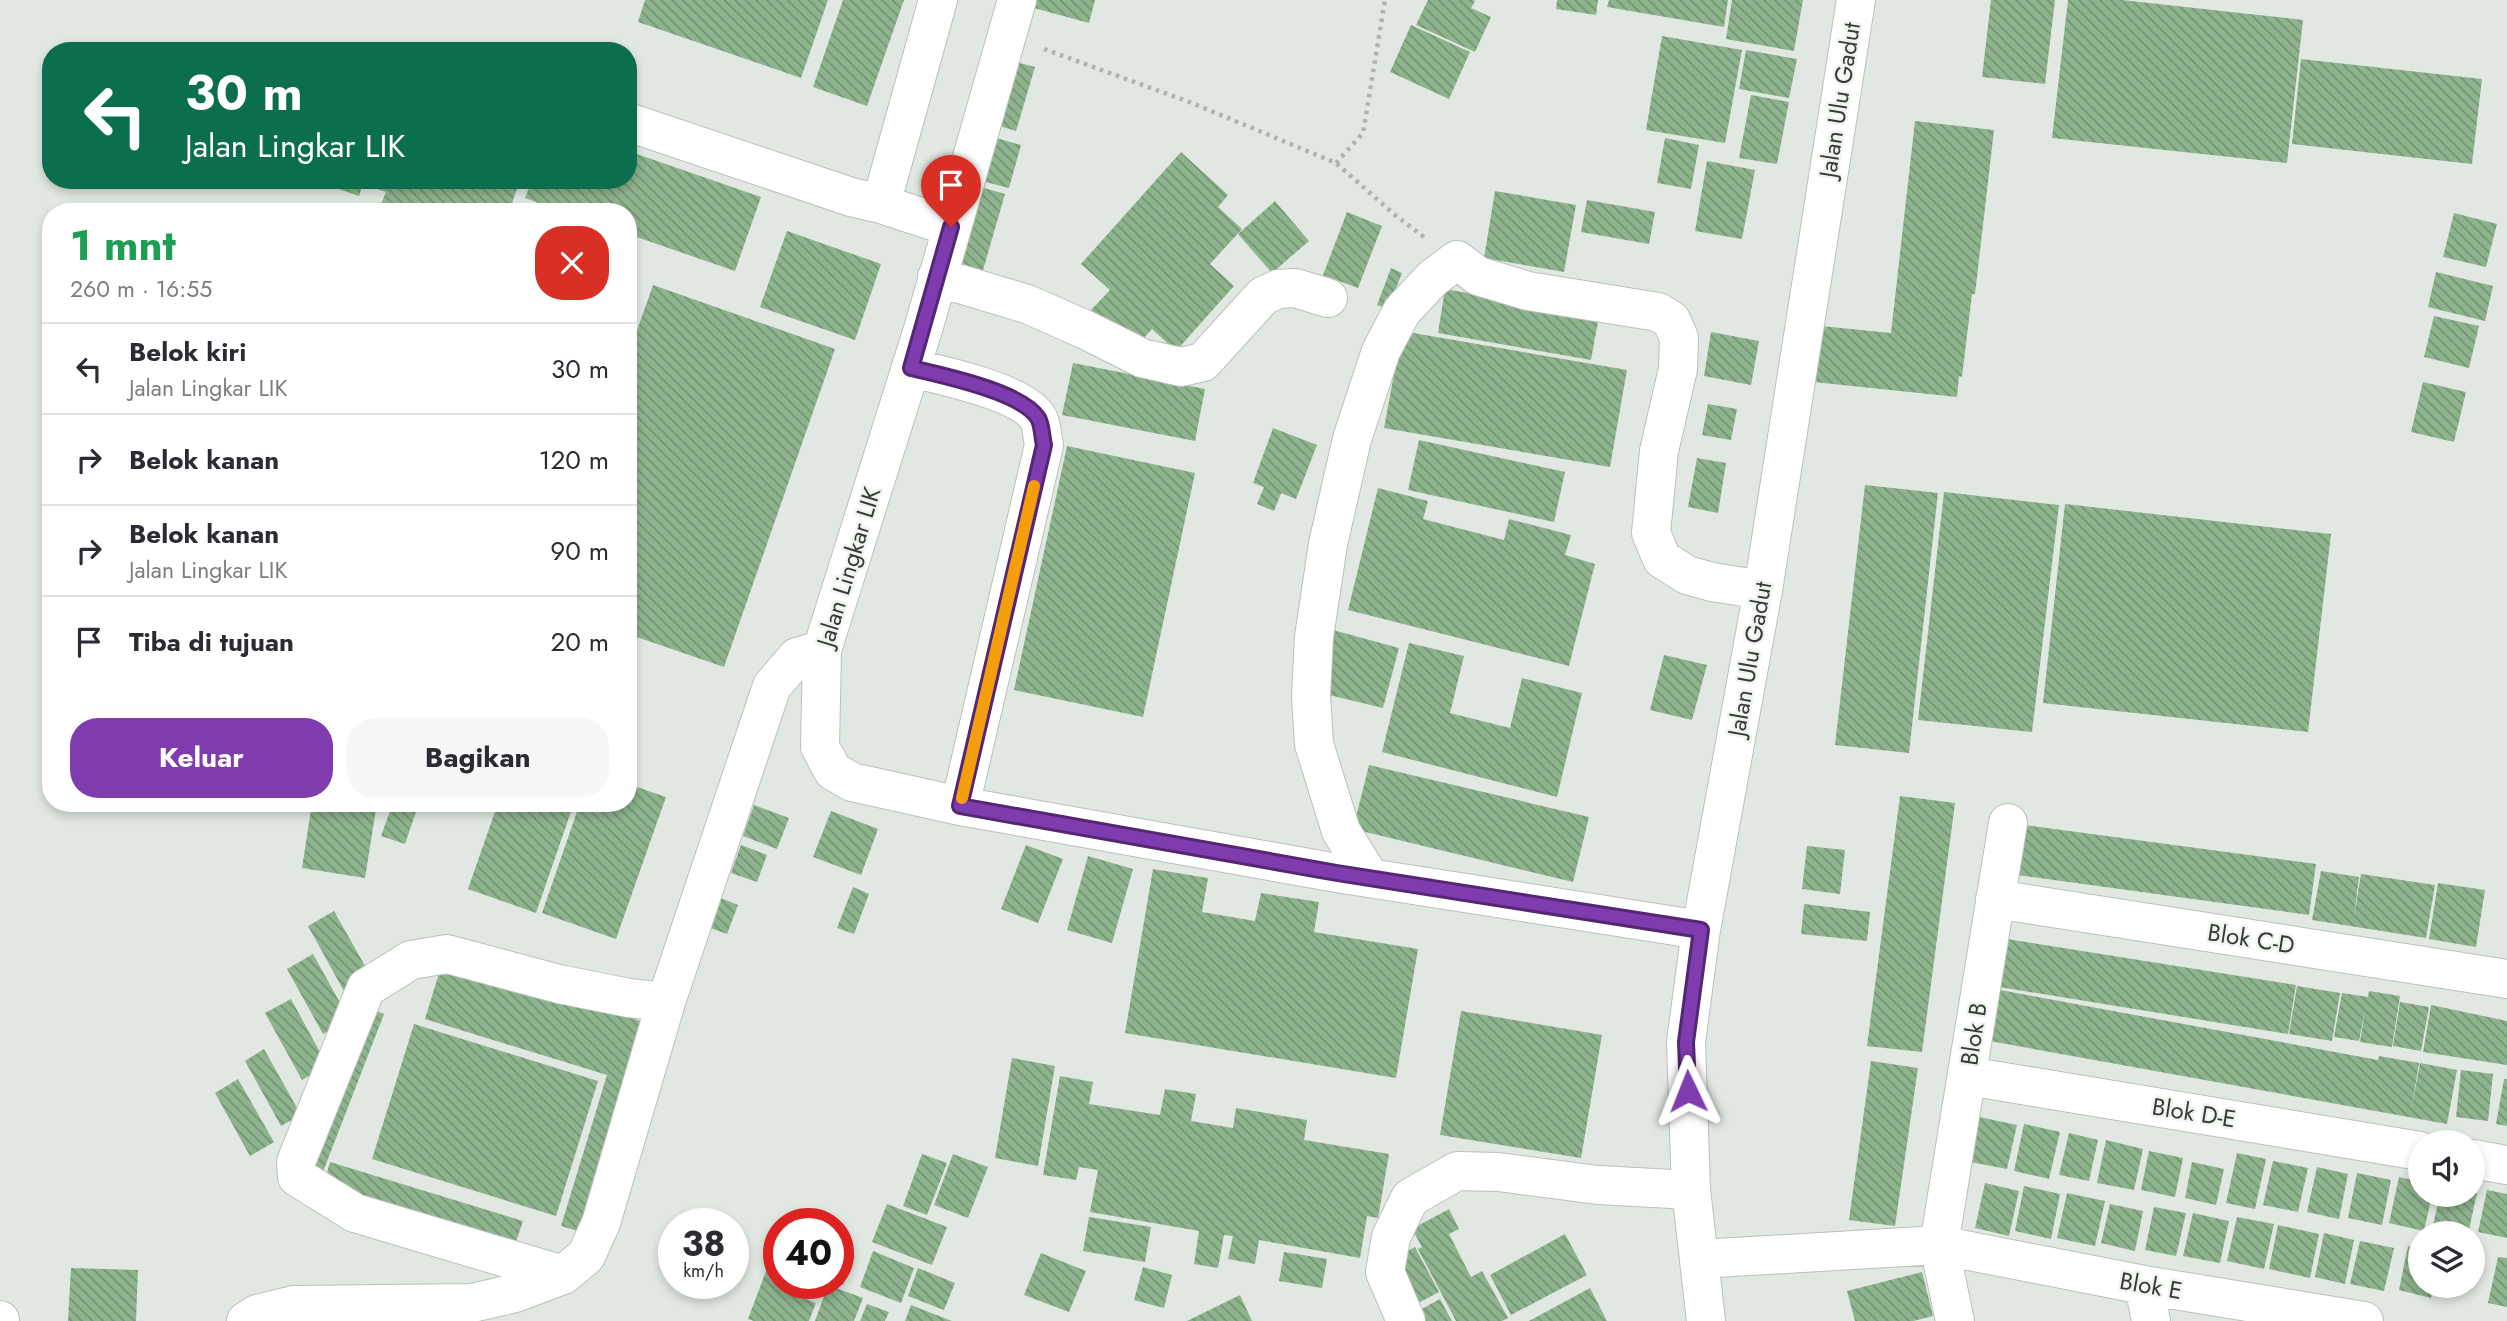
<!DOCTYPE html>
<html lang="id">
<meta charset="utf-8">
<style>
:root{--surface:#fff;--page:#f7f7f7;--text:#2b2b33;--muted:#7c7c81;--line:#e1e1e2;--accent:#7f3caf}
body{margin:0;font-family:Jost,sans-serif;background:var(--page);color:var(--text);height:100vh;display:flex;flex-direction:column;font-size:26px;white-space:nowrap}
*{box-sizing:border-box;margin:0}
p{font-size:23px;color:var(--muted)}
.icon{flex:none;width:38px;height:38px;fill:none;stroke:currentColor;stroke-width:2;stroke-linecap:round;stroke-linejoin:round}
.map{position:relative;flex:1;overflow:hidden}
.panel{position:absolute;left:42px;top:203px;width:595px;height:609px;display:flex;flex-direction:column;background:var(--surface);border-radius:28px;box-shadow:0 4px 10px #0003}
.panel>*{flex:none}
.top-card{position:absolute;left:42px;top:42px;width:595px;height:147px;border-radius:28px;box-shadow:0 4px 10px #0003;background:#0b6e4f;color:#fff;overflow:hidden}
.controls{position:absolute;left:2408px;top:1130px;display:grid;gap:14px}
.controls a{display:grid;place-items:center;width:77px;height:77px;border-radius:50%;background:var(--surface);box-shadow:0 4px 10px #0003;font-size:35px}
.speed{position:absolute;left:658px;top:1208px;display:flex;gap:14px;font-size:35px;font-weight:700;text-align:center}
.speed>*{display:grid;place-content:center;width:91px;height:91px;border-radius:50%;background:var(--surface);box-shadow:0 4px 10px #0003;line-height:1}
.speed small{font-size:18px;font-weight:400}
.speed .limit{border:10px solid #d22;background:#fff;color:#111}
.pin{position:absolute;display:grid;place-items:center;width:60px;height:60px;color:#fff;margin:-72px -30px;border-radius:50% 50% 50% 0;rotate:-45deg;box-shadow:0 0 7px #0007}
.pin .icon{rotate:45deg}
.me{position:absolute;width:77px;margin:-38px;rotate:358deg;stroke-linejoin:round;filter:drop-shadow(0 0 5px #0008)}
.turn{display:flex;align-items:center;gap:24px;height:147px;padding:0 28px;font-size:32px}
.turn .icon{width:91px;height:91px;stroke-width:2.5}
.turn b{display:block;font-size:49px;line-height:60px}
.round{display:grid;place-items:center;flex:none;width:74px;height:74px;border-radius:28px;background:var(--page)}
.summary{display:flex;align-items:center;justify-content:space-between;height:119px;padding:0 28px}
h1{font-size:42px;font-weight:700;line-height:52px;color:#1e9e55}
.button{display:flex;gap:14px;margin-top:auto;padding:14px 28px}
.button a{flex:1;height:80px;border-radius:28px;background:var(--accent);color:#fff;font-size:28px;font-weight:700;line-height:80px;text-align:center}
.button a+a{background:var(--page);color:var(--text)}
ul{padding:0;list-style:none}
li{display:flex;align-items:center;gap:21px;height:91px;padding:0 28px;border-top:2px solid var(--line)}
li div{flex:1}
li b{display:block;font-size:26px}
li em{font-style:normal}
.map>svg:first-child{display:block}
.building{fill:url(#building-back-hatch)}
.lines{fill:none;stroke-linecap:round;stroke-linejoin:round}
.minor-casing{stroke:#bac1ba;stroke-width:40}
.path{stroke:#adb3ad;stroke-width:4.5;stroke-dasharray:3.5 5;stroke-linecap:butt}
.minor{stroke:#fff;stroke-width:38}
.route-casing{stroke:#532772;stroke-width:18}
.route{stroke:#7f3caf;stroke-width:12}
.slow{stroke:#f59e0b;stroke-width:12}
.labels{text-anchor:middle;stroke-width:5;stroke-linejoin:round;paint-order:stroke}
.street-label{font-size:24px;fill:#373a37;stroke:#eff5ee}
</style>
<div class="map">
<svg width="2507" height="1321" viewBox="0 0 2507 1321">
<defs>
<pattern id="building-back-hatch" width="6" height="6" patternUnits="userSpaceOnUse" patternTransform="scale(1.75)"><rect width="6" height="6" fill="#8eb48d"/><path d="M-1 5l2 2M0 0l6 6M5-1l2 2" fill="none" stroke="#759374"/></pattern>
</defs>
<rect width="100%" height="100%" fill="#e1e8e1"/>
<path class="building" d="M645,0h183l-27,78 -163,-56z
M843,0h61l-37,106 -54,-19z
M1024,0h71l-6,23 -66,-18z
M1428,0h45l2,1 -4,7 20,9 -16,35 -59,-27z
M1557,0h41l-2,15 -40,-6z
M1609,0h119l-4,27 -117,-20z
M1732,0h71l-9,51 -68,-12z
M1991,0h64l-10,84 -63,-7z
M2068,0h54l181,20 -16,143 -235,-25z
M1411,25l59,27 -21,47 -59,-27z
M1662,36l80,14 -17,93 -79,-13z
M1746,50l51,9 -8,39 -50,-9z
M1004,59l31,8 -19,64 -30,-9z
M2301,59l181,20 -10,85 -180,-20z
M1751,95l38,7 -12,62 -38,-6z
M1915,121l79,9 -19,164h-3l-10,83 -3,-1 -2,21 -143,-15 7,-56 70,7z
M979,133l42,12 -12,43 -43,-11z
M1665,138l34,7 -8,44 -34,-6z
M628,151l133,46 -26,74 -107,-37v-22h-64l-39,-14 7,-18h96z
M1181,152l47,43 -10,12 24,22 -32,35 24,22 -58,65 -24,-22 -18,20 -43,-39 19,-20 -29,-26z
M1707,161l48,9 -13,69 -47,-8z
M322,180h198l-11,32h-66l-13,-5 -2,5h-25l-22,-8 5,-12 -23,-8 -4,12 -38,-13z
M966,183l39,11 -24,83 -39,-11z
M1495,191l81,14 -12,67 -80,-14z
M1587,200l68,12 -6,32 -68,-12z
M1275,201l34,40 -37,32 -34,-39z
M1347,212l35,14 -24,62 -35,-13z
M2454,213l43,11 -11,43 -43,-10z
M787,231l94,33 -26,76 -95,-33z
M1391,268l11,5 -14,36 -11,-4z
M2436,272l57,14 -8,35 -57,-14z
M653,285l182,64 -111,318 -96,-33v-278z
M1445,289l154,27 -8,44 -153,-27z
M2434,316l45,10 -10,42 -45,-11z
M1402,331l225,39 -17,97 -226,-39z
M1711,332l48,9 -8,44 -47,-9z
M1073,363l132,26 -10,52 -133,-26z
M2423,382l43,10 -12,50 -43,-10z
M1708,404l29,5 -6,31 -29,-5z
M1273,428l44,17 -21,54 -15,-6 -7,18 -17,-7 7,-17 -11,-4z
M1419,440l146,32 -11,50 -146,-32z
M1067,446l128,27 -52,244 -129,-27z
M1697,458l29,5 -8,50 -30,-6z
M1865,485l73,8 -29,260 -74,-8z
M1378,488l50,13 -5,18 81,21 5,-21 62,16 -6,20 30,9 -26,102 -221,-56z
M1944,492l115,13 -27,227 -114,-12z
M2065,504l266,30 -23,198 -265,-29z
M1333,630l66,18 -16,60 -66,-16z
M1409,643l55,13 -14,57 60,15 12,-50 60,15 -25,104 -175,-45z
M1664,655l43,10 -15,55 -42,-10z
M1369,765l220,52 -16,65 -220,-53z
M628,784l38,13 -50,142 -74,-26 38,-110h48z
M1900,796l55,7 -33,249 -55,-6z
M312,803h65l-12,75 -63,-10z
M393,803h26l-14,41 -24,-8z
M498,803h76l-38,110 -68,-24z
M754,805l35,13 -12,31 -34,-13z
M831,811l47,18 -17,46 -48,-18z
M2024,825l292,39 -7,51 -292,-40z
M741,845l26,10 -10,27 -26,-9z
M1026,845l37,14 -25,64 -37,-14z
M1807,846l38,4 -5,44 -38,-5z
M1088,856l45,13 -21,74 -45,-13z
M1153,869l55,9 -6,34 53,9 6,-28 58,9 -5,30 104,17 -22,129 -271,-45z
M2321,871l38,6 -5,39 7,-42 74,11 -9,53 -114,-18z
M2438,883l47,7 -9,57 -47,-8z
M853,887l16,7 -15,40 -17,-6z
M721,898l17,7 -11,29 -17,-6z
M1804,904l66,8 -3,29 -66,-7z
M334,911l39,69 -27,15 -38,-69z
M2007,939l289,46 -8,49 -289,-47z
M313,954l36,65 -26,15 -36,-65z
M443,960l214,66 -66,209 -30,-9 46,-151 -182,-56z
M2297,986l43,7 -8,48 -43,-7z
M2000,990l378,70 1,-4 40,7 -8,49 9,-49 37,7 -10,54 -457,-83z
M2369,991l31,5 -8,51 -32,-5 5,-32 -6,31 -25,-4 8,-44 26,4z
M291,999l36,66 -25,15 -37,-67z
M2400,1002l29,5 -8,44 -28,-5z
M362,1005l22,9 -63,163 -22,-9z
M2431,1005l76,16v44l-84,-13z
M1461,1011l141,24 -21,123 -141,-23z
M414,1024l184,57 -42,135 -184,-57z
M264,1049l37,66 -20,11 -36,-65z
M1012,1058l43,8 -17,100 -43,-8z
M1871,1061l47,7 -23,158 -46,-6z
M2461,1070l32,4 -5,47 -32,-4z
M1060,1076l33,6 -4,22 71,11 5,-26 31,5 -5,27 42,7 3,-20 71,12 -3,20 85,14 -11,64 -11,-2 -7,42 -101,-18 -4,24 -27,-5 5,-23 -9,-1 -6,33 -24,-4 5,-33 -109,-19 8,-42 -19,-3 -3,13 -33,-5z
M238,1079l36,63 -24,14 -35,-63z
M2504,1079h3v47l-11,-2z
M1975,1116l42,9 -10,44 -42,-8z
M2024,1124l36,8 -11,47 -35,-8z
M2069,1133l29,7 -9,41 -30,-6z
M2106,1140l37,9 -9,41 -37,-7z
M2149,1151l34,7 -8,39 -34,-7z
M2237,1153l29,6 -11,50 -29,-6z
M922,1154l25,9 -20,52 -24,-9z
M953,1154l35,13 -20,51 -34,-13z
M2273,1161l35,7 -10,44 -35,-7z
M330,1162l193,59 -12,36 -189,-67z
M2192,1162l32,7 -8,36 -31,-7z
M2317,1167l31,7 -9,45 -32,-7z
M2357,1173l34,7 -9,45 -34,-7z
M2399,1177l21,5v13h12l-8,36 -35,-8z
M1985,1183l34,8 -10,45 -34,-8z
M2024,1186l36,8 -9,45 -36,-8z
M2487,1190l20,4v44l-29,-6z
M2473,1192l4,1 -9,41 -36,-5 8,-34h33z
M2067,1193l38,8 -10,45 -38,-8z
M887,1204l60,23 -15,38 -60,-23z
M2110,1204l33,7 -8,40 -34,-8z
M2154,1207l32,6 -10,43 -31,-6z
M1449,1209l10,20 -10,5 22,43 11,-6 26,47 -6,3h-46l-38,-72 4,-2 -10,-18z
M2193,1213l36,8 -9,42 -37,-7z
M1089,1217l62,10 -6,35 -62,-11z
M2237,1217l37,7 -10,45 -37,-8z
M2278,1225l41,9 -9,44 -41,-9z
M2324,1233l30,7 -9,44 -30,-7z
M1565,1234l22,41 -76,40 -21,-40z
M2360,1241l34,7 -10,43 -34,-7z
M2408,1246l12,3v37h14l-3,12 -32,-8z
M1415,1247l24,45 -28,15 -25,-46z
M838,1250l17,6 -12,29 -5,-2z
M873,1251l41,17 -13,35 -41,-16z
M1284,1252l43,7 -5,29 -43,-7z
M1041,1253l45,18 -17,41 -45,-17z
M2498,1257l9,1v49l-19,-4z
M771,1258l8,2v23h10l-4,8 31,12 -7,18h-55l-6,-2z
M1143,1267l29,8 -8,33 -30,-8z
M71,1268l67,2 -2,51h-68z
M918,1268l37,15 -11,27 -36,-14z
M1922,1272l11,44 -20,5h-58l-8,-30z
M828,1285l35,13 -9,23h-39z
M1590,1288l17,33h-78z
M1240,1295l12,26h-65z
M1440,1299l12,22h-45l-2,-3z
M867,1304l22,8 -4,9h-25z
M911,1305l41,16h-47z"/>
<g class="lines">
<defs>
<path id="minor" d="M1017,0l-93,326 -102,324 -2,97 13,24 19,11 108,24 377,67 364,57
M628,122l223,75 30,7 70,23
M881,204l57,-204
M937,277l90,27 59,26 56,28 39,9 22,-5 60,-66 15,-7 17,-1 33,10
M911,368c30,7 111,24 127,50 4,6 4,19 6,27l-84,361
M1370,878l-29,-47 -27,-87 -3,-48 3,-59 14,-93 24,-105 29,-88 21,-40 31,-33 24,-18 21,16 50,15 130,21 13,8 8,18 -1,31 -19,82 -8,82 11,26 25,16 25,7 51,8
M1995,899l512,80
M666,1002l-37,-4 -70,-14 -112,-30 -36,6 -45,28 -70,174 1,15 58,36 208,62 23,-19 15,-33 65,-221 106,-316 25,-29 25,-7
M1968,1076l452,75
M2473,1159l34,6
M1700,1259l239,-14 205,40 220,36
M2144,1285l7,36
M0,1320v1
M246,1321l11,-7 37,-9 178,-2 43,-10 48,-18
M1406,1321l-21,-49 6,-35 19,-39 47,-27 41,1 100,13 93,5
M1706,1321l-15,-131 -5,-148 15,-112 62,-340 93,-590
M1955,1321l-16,-76 69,-422"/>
</defs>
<use href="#minor" class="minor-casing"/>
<path class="path" d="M1044,49l148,54 144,60 59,52 29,22
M1336,163l27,-30 22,-133"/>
<use href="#minor" class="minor"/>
</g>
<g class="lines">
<defs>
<path id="route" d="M951,227l-40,141c30,7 111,24 127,50 4,6 4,19 6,27l-84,361 377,67 364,57 -15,112 2,49"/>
</defs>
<use href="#route" class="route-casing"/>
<use href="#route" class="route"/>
<path class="slow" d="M962,798l72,-312"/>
</g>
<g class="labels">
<g class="street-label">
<text transform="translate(1840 100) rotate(-81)" y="8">Jalan Ulu Gadut</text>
<text transform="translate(849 567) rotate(-73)" y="8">Jalan Lingkar LIK</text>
<text transform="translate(1750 659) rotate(-80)" y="8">Jalan Ulu Gadut</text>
<text transform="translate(2251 939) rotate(9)" y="8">Blok C-D</text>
<text transform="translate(1974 1034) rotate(-81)" y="8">Blok B</text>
<text transform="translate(2194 1113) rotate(9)" y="8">Blok D-E</text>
<text transform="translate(2151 1286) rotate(10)" y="8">Blok E</text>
</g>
</g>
</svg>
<div class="controls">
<a><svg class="icon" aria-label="sound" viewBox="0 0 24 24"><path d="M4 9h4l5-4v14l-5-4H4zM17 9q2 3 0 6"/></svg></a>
<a><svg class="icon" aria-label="layers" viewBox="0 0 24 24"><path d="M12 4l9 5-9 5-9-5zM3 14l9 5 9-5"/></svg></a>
</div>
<div class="speed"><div>38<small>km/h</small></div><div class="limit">40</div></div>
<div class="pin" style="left:951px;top:227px;background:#d93025"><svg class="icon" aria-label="arrive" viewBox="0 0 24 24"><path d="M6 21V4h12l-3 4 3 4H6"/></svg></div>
<svg class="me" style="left:1688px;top:1091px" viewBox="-20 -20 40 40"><path d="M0-17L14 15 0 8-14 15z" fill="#7f3caf" stroke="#fff" stroke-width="4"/></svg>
<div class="top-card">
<div class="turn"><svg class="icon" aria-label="left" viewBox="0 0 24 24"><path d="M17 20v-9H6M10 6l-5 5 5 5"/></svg><div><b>30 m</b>Jalan Lingkar LIK</div></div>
</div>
<section class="panel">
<div class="summary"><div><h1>1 mnt</h1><p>260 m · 16:55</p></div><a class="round" style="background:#d93025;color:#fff"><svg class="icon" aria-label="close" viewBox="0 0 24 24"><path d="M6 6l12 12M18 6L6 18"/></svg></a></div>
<ul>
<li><svg class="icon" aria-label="left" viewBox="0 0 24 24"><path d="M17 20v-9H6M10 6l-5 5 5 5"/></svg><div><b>Belok kiri</b><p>Jalan Lingkar LIK</p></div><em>30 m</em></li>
<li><svg class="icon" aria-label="right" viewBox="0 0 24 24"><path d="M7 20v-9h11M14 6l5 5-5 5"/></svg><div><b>Belok kanan</b></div><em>120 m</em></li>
<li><svg class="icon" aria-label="right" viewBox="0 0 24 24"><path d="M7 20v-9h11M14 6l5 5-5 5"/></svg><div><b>Belok kanan</b><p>Jalan Lingkar LIK</p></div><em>90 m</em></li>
<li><svg class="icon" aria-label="arrive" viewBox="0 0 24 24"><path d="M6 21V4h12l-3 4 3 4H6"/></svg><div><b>Tiba di tujuan</b></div><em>20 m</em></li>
</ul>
<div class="button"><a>Keluar</a><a>Bagikan</a></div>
</section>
</div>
